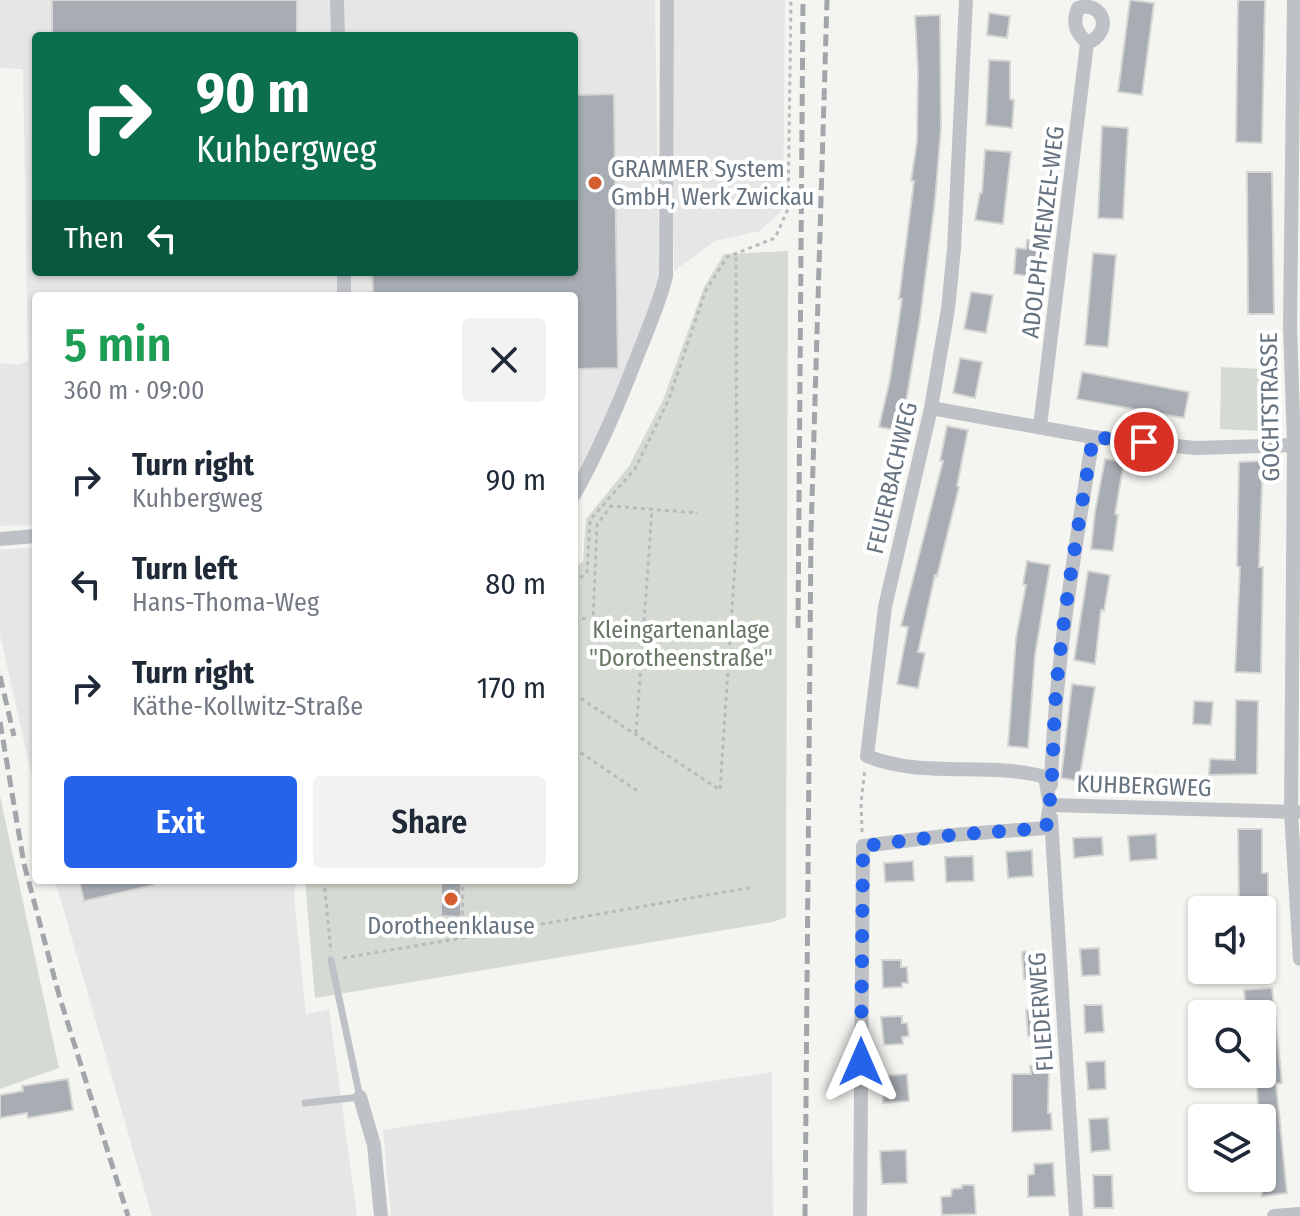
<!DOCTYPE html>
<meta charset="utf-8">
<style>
:root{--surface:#fff;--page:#f2f2f3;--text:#1f2937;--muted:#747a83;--accent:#2563eb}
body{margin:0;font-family:"Fira Sans Condensed",sans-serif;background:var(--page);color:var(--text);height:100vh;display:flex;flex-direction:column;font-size:30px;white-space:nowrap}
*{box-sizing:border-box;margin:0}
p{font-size:26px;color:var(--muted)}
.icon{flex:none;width:44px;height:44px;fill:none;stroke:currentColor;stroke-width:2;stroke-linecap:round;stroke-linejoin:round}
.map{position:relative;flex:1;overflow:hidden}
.side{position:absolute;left:32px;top:292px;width:546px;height:592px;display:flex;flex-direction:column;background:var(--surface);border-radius:8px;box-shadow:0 2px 6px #0004}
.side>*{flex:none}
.top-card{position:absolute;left:32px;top:32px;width:546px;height:244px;border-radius:8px;box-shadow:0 2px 6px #0004;background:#0b6e4f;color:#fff;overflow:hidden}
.buttons{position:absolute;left:1188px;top:896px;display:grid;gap:16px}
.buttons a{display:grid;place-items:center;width:88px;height:88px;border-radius:8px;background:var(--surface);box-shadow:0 2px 6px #0004;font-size:40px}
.pin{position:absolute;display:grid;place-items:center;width:68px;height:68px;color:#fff;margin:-34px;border:4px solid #fff;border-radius:50%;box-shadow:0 2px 8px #0007}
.me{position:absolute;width:88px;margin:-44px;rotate:0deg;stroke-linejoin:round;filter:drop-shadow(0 0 6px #0008)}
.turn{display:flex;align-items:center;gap:28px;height:168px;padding:0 32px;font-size:36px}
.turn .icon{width:104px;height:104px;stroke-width:2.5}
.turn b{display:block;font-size:56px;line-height:68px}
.then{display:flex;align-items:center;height:76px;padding:0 32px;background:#0003;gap:16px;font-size:30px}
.round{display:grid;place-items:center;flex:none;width:84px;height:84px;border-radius:8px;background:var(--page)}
.summary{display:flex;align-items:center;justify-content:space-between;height:136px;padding:0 32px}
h1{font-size:48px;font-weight:600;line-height:60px;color:#1e9e55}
.cta{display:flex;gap:16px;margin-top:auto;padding:16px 32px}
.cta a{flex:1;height:92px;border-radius:8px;background:var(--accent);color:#fff;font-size:32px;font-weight:600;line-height:92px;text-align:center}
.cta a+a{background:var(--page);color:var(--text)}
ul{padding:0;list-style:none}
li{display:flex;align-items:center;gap:24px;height:104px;padding:0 32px}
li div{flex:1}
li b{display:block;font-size:30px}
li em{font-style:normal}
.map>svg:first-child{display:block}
.built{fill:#e5e6e5;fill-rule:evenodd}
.green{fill:#d5dbd3}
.building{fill:#a7adb3;stroke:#d6d6d4;stroke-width:2}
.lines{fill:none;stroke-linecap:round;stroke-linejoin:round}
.path{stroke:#b8babd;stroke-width:3;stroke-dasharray:4 4;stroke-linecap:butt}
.service{stroke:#bec1c5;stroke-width:7}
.minor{stroke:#bec1c5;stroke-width:14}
.rail{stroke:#a2a6ab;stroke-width:5;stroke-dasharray:12 6;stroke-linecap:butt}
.route{stroke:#2563eb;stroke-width:14;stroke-dasharray:0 25.2}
.poi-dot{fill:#d55e31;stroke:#fff;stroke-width:3}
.labels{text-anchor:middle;stroke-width:8;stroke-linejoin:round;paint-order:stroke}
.poi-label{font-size:24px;fill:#667380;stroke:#fff;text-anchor:start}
.street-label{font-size:24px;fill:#667380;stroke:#fff}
.park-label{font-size:24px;fill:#677764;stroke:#fff}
</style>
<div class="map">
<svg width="1300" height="1216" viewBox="0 0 1300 1216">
<rect width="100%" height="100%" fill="#f4f5f1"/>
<path class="built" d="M0,0h655l4,284 -70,171 -15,25v-184h-538v229l-36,1v-163l20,2 8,-5 -5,-291 -23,-1zM36,36h538v236h-538z
M673,0h112l-2,209 -23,22 -45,10 -41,30z
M36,547v248l-36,-160v-85z
M55,880h241l-2,16 12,118 23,-5 28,207h-205z
M772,1072l1,144h-382l-8,-86z"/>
<path class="green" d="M788,251l-2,666 -13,5 -458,76 -10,-118h269v-311l9,-8 3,-42 43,-53 34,-66 41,-113 20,-33z
M1221,367l41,2 -2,62 -40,-2z
M0,796l59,272 -59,21z"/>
<path class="building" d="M52,0h245v36h-245z
M1130,0l24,3 -12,92 -24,-3z
M1238,0h27l-3,143 -26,-1z
M989,13l21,3 -3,22 -20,-3z
M940,15l1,113 -6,73 -15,118 -19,112 -22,-4 11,-48 12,-80h-3l15,-118h-3l6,-40 1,-69 -3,-56z
M989,60l21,1v38l4,1 -2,28 -26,-3z
M614,94l4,274 -44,1v-73h-201l-1,-24h202v-177z
M1102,126l26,2 -5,91 -25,-1z
M985,150l26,2 -8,72 -28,-4 5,-27h2z
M1247,172h25l2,142h-26z
M1027,240l13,1 -4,36 -22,-3 2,-26 10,1z
M1093,253l23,2 -8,92 -23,-2z
M971,292l22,3 -7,38 -22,-4z
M960,358l22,4 -7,36 -22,-5z
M1082,372l107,20 -5,26 -107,-19z
M947,426l21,4 -11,56 2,1 -22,89 -2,-1 -17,77 7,1 -7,35 -21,-4 11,-57 -7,-1 42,-165h-3z
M1105,459l19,3 -9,52 3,1 -5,36 -22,-2 4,-37z
M1263,461l-4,106h4l-2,106 -26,-1 5,-105 -3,-1 2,-104z
M1027,561l23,4 -15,90 -7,93 -20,-2 8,-108 10,-53 -3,-1z
M1088,571l22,4 -6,36 -3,-1 -6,54 -21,-4z
M1072,684l23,3 -16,94 -18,-3z
M1236,700l22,1 -1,73 -48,1 1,-16 25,1z
M1194,701l19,1 -2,23 -18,-1z
M1238,829h24v44h6v37h-29z
M1156,834l1,25 -27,2 -2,-25z
M1102,837l1,18 -29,3 -1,-20z
M1032,850l1,26 -25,2 -2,-26z
M973,856l1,25 -28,1 -1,-25z
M913,861l1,20 -29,1 -1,-19z
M79,880h74l1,5 -70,16z
M441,880h20v37l-20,-1z
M1099,948l1,27 -18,1 -2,-27z
M1041,950l2,28 -19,1 -2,-27z
M882,960h19v7h6l1,16h-6v4l-19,1z
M1272,988l10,95 -6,1 11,109 -25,3v-78h-9l-1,-13h6l-2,-31h6v-60h-16l-2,-24z
M1084,1005h18l2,27 -19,1z
M1045,1009l1,26 -18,1 -2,-26z
M902,1016v7h5l2,13 -7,1 1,7 -19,1 -3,-28z
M1105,1061l1,28 -18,1 -2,-28z
M1049,1065l-1,48h3l1,17 -40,2v-58h19l-1,-8z
M907,1074l2,27 -26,2 -2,-27z
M68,1079l5,31 -45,8 -1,-5 -27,5v-23l23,-4 -1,-5z
M1108,1118l2,32 -19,2 -2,-33z
M906,1150l1,33 -25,1 -2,-33z
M1053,1163l2,33 -27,1v-22l6,-1v-10z
M1093,1175h19l1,33h-19z
M962,1185h12l2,29 -34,1 -1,-18 10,-1 1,-7 10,-1z"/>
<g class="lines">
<path class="path" d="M574,583l13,-11 3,-52 45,-51 34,-70 36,-107 22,-35 48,-19 13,-29 3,-209
M574,617l19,3 4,-95 14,-19 87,7
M574,694l146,96 17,-256 -1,-281
M636,733l16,-223
M574,748l65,44
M862,832l-1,-29 4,-35
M324,880l7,72
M462,938l292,-51
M343,958l119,-20 1,-58"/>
<path class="service" d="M305,1103l55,-6 -29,-137"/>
<path class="minor" d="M337,0l1,36
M966,0l-12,249 -6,60 -17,99 -46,199 -18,149c56,23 120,5 178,21l5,28
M1294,0l-4,326 4,119 -3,368 9,146
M344,272v24
M931,408l162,29 102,11 99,-3
M1040,426l47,-383c-11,-11 -15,-19 -9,-35 27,-8 35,26 9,35
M574,495c25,-44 44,-89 62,-136 11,-28 23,-54 30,-83l1,-276
M0,539l36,-3
M1051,785c4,-120 23,-230 42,-348
M1051,818l25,398
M360,1097l14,48 7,71
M860,1216l3,-370 89,-11 94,-7 4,-23 247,7
M1274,1216l26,-2"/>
<path class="rail" d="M798,628l5,-628
M0,676l14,60
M0,722l24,142 35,131 69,221
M805,1216l6,-683 16,-533"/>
</g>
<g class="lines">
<path class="route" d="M861,1062l2,-216 89,-11 94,-7c9,-48 6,-99 11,-147 8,-82 23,-163 36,-244l51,5"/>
</g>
<g class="poi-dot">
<circle cx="595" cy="183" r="8"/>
<circle cx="451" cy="899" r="8"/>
</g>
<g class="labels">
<g class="poi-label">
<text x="611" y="177">GRAMMER System<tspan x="611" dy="28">GmbH, Werk Zwickau</tspan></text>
<text x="451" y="934" text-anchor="middle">Dorotheenklause</text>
</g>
<g class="street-label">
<text transform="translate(1043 232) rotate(-83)" y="8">ADOLPH-MENZEL-WEG</text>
<text transform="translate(1270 407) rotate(-91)" y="8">GOCHTSTRASSE</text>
<text transform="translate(892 478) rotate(-77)" y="8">FEUERBACHWEG</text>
<text transform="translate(1144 786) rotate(2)" y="8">KUHBERGWEG</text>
<text transform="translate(1041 1012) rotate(-94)" y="8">FLIEDERWEG</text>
</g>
<g class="park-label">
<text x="681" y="638">Kleingartenanlage<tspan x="681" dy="28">"Dorotheenstraße"</tspan></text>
</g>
</g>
</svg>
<div class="buttons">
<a><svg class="icon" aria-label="sound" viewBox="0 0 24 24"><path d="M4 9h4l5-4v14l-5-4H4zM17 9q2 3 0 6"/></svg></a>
<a><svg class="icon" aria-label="search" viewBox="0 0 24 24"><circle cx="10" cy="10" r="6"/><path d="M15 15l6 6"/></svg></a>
<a><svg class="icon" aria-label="layers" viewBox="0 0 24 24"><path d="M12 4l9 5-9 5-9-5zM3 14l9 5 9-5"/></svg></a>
</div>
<div class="pin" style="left:1144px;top:442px;background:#d93025"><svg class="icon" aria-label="arrive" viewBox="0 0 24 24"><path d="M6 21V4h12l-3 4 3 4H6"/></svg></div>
<svg class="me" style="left:861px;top:1062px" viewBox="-20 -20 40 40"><path d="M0-17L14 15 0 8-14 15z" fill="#2563eb" stroke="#fff" stroke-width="4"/></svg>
<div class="top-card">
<div class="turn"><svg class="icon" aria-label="right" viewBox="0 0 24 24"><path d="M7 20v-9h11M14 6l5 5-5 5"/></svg><div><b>90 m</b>Kuhbergweg</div></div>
<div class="then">Then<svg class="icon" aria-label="left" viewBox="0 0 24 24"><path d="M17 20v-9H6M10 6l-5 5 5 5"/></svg></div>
</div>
<section class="side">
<div class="summary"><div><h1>5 min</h1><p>360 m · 09:00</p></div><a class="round"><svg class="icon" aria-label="close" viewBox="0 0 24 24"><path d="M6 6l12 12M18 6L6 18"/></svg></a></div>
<ul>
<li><svg class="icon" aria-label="right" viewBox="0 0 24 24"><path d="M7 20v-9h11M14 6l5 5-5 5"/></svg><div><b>Turn right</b><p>Kuhbergweg</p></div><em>90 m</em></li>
<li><svg class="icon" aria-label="left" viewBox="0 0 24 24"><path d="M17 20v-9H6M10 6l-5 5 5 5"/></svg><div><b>Turn left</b><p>Hans-Thoma-Weg</p></div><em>80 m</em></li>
<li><svg class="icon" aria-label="right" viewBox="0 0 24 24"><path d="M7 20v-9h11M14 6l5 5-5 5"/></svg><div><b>Turn right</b><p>Käthe-Kollwitz-Straße</p></div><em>170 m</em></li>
</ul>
<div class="cta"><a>Exit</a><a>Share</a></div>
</section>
</div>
